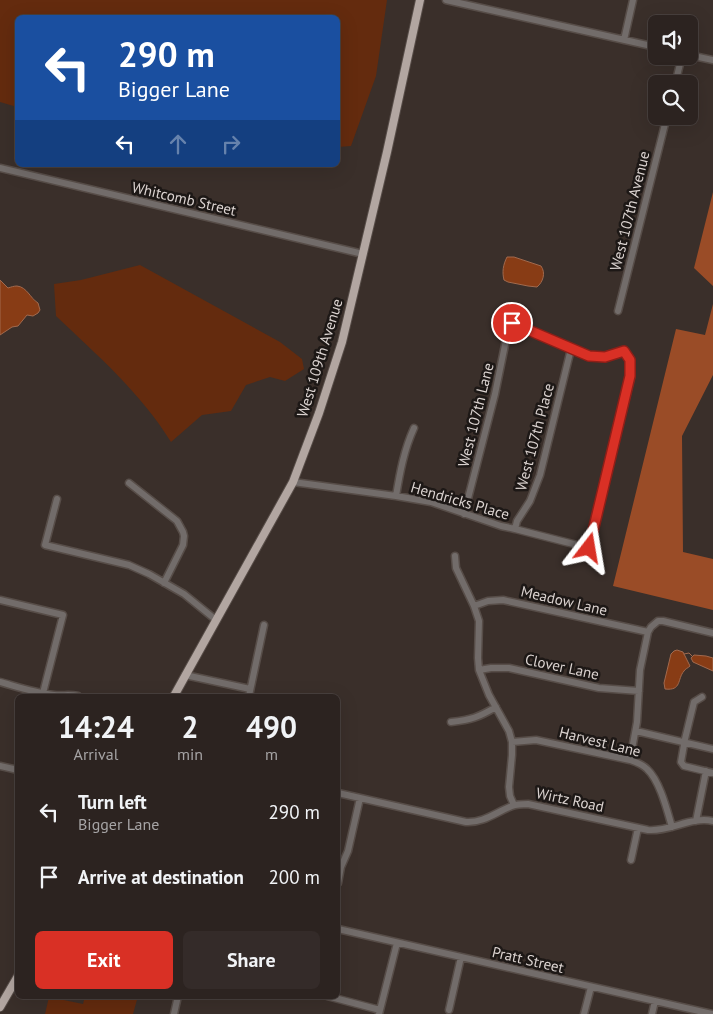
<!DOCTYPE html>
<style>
:root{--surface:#2c2320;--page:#342b29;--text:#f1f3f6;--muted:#a6a4a5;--line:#48403e;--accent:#d93025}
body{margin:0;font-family:"PT Sans",sans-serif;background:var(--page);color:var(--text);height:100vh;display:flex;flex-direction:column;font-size:19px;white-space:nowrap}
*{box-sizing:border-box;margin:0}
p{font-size:16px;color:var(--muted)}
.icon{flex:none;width:28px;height:28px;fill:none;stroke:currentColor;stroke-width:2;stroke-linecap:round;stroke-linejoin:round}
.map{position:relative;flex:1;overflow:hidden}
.side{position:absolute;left:15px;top:694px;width:325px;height:305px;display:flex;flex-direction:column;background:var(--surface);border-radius:8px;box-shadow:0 5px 20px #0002,0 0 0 1px var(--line)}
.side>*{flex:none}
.top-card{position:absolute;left:15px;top:15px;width:325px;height:152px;border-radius:8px;box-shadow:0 5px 20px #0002,0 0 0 1px var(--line);background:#1a4fa0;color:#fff;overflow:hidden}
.controls{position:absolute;left:648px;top:15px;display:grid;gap:10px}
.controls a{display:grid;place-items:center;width:50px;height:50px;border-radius:8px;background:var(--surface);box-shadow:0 5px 20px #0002,0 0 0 1px var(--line);font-size:25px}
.pin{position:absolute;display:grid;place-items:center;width:42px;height:42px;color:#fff;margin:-21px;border:2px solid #fff;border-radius:50%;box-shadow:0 1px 5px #0007}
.me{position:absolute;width:55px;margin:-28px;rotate:14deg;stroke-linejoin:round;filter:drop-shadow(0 0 4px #0008)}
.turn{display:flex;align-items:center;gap:18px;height:105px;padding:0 20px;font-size:22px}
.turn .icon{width:65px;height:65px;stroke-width:2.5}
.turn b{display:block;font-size:35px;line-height:42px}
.lanes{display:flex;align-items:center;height:48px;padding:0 20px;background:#0003;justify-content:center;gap:25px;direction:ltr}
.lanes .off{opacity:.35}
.eta{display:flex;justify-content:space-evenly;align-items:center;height:85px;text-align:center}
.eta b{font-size:30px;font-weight:700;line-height:35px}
.button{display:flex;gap:10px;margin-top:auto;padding:10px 20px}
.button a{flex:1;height:58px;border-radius:8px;background:var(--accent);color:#fff;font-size:20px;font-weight:700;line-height:58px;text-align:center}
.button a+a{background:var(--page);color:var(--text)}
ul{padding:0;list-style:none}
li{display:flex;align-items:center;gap:15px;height:65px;padding:0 20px}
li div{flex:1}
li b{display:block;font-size:19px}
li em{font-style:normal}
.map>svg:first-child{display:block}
.green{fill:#642b0e}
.forest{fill:#9a4c27}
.water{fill:#883c15;stroke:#a1694d}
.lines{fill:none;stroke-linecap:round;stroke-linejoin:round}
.stream{stroke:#a1694d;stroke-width:1}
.minor-casing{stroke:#574d48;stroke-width:9}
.major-casing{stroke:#574d48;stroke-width:10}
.minor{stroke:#726c6a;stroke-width:6}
.major{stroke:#b2a6a1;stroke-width:8}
.route-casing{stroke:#8d1f18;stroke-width:12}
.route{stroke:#d93025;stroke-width:9}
.labels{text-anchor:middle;stroke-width:5;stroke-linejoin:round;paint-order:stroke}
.street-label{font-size:15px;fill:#dbd3d0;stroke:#1d1816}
</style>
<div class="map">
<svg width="713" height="1014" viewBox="0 0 713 1014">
<rect width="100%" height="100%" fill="#3a2f2a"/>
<path class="green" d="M0,0h387l-11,76 -25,70 -13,1v-129h-320l-1,89 -17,-5z
M140,265l140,77 22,17 2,10 -19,12 -15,-4 -24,8 -15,26 -29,4 -31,27c-30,-49 -74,-87 -115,-126l-2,-32 27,-4z
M85,996h53l-5,18h-88l4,-17 34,7z"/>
<path class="forest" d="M713,192v94l-19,-18z
M713,304v71l-31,61 1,116 30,7v51l-100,-24 63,-257 29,6z"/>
<path class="water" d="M507,257h7l27,9c5,7 2,16 -4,21l-9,-1 -20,-4 -4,-2c-2,-8 -1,-15 3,-23z
M0,280l8,8c3,-1 6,-2 9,-2 10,1 13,12 21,17l2,7 -2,3 -5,3 -6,-1 -9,11 -6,1 -12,8z
M677,650l6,2 7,14c-2,2 -5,3 -6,5 -7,8 -2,20 -19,18l-1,-6 7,-29 3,-3z
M694,655l12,1 7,2v13l-20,-9 -2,-4z"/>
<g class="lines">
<path class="stream" d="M684,654l5,-1 3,3"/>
<defs>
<path id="minor" d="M446,0l210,47
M624,40l9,-40
M689,55l24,5
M675,84l7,-28
M0,168l363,86
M618,311l49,-195
M293,482l103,14 35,6 70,24 14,3 74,19 42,-171 -2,-17 -5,-9 -19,6 -16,-1 -77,-33 -6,17 -11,54 -31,120
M129,483l48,38 6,11 1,4 -1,9 -19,38
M396,496c4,-24 8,-46 18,-68
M57,499l-12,46 84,20 20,9 35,20 32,26
M515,529l2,-8 13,-20 10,-26 31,-126
M455,556l1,12 18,38 5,15 -1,37 1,12 10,25 20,36 3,11v13l-3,32 1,9 4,9
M0,600l63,15 -20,78
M474,606l14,-5 15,-1 145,32
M479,670l12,-2h18l90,20 40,3
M185,675l65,14
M0,682c18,5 36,11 54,13 9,1 15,-1 24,1
M249,696l15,-71
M702,697l-8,5 -9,37 -4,23 3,4 29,7
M451,722c20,-2 28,-5 45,-15
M636,731l77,18
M512,742l24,-2 94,20c6,2 12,4 17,9 13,12 20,41 25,58
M630,760l7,-38 3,-52 8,-38 3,-5 7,-6h5l50,12
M0,766l18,4
M338,793l128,29c18,1 30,-10 46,-16 5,-2 10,-2 16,-2l120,26c22,2 43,-14 65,-9
M696,821l10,-50
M631,860l7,-32
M338,883l3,-16 7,-16 12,-53
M338,929l374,85
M327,996l53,14
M449,1010l12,-53
M174,1014l4,-18
M379,1014l18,-71
M584,1014l7,-27
M652,1014l3,-13"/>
<path id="major" d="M174,696l119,-214 26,-69 23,-71 45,-190 33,-152
M0,1007l18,-31"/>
</defs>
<use href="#minor" class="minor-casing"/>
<use href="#major" class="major-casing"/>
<use href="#minor" class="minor"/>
<use href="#major" class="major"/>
</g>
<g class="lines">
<defs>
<path id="route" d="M512,323l77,33 16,1 19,-6 6,9v16l-41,172"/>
</defs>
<use href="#route" class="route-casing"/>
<use href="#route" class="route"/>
</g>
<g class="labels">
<g class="street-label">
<text transform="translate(184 199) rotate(13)" y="5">Whitcomb Street</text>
<text transform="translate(630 211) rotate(-76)" y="5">West 107th Avenue</text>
<text transform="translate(320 358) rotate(-73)" y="5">West 109th Avenue</text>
<text transform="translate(476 415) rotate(-76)" y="5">West 107th Lane</text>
<text transform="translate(535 437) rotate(-75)" y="5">West 107th Place</text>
<text transform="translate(460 501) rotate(16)" y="5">Hendricks Place</text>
<text transform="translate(564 601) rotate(13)" y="5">Meadow Lane</text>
<text transform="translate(562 667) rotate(12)" y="5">Clover Lane</text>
<text transform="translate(600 742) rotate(14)" y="5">Harvest Lane</text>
<text transform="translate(570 800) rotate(12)" y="5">Wirtz Road</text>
<text transform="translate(528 960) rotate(13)" y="5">Pratt Street</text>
</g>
</g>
</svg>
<div class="controls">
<a><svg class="icon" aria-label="sound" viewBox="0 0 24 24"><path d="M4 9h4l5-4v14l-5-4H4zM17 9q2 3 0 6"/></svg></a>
<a><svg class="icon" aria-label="search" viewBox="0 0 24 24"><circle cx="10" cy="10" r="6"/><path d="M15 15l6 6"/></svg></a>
</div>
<div class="pin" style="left:512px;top:323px;background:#d93025"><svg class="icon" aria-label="arrive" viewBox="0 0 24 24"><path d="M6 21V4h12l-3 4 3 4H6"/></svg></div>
<svg class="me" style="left:589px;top:548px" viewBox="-20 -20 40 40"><path d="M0-17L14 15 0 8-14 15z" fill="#d93025" stroke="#fff" stroke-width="4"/></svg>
<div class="top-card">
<div class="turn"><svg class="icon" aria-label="left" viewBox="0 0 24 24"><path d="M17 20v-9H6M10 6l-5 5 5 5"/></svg><div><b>290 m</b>Bigger Lane</div></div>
<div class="lanes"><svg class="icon" aria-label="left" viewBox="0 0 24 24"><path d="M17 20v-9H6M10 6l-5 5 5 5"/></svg><svg class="icon off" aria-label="ahead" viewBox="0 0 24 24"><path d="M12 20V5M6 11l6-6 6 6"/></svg><svg class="icon off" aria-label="right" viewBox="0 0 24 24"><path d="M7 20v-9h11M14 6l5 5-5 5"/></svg></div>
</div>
<section class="side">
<div class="eta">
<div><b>14:24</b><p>Arrival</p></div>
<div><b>2</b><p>min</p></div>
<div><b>490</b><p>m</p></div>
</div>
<ul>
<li><svg class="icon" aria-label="left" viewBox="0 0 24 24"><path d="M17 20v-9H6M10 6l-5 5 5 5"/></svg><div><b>Turn left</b><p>Bigger Lane</p></div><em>290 m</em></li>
<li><svg class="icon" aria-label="arrive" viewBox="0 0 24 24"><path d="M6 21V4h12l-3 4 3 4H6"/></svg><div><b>Arrive at destination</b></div><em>200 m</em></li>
</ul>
<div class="button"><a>Exit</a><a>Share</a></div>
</section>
</div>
